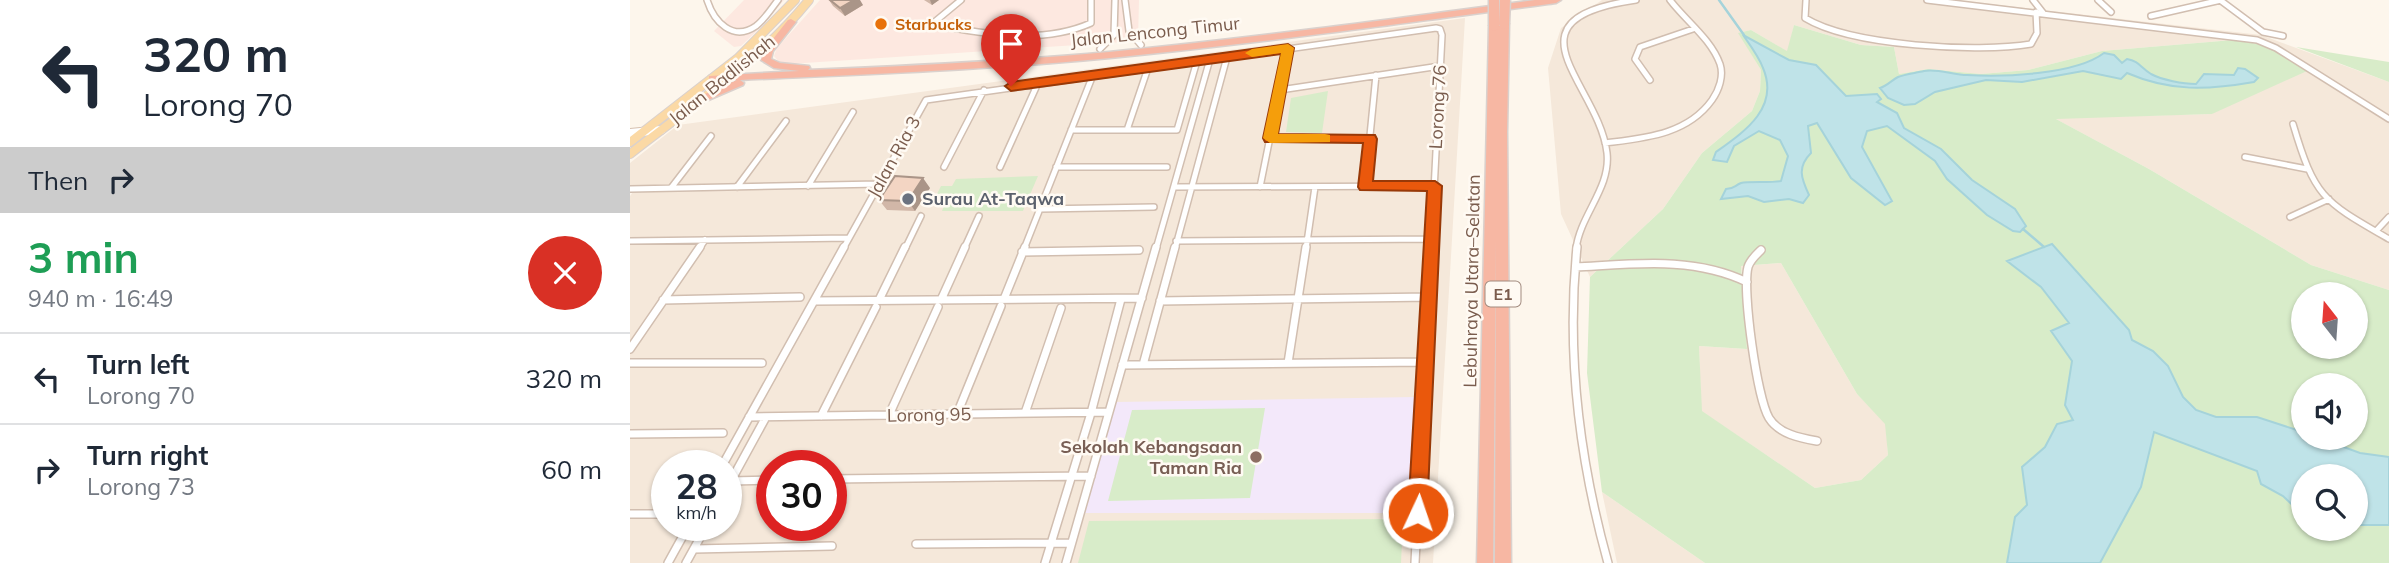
<!DOCTYPE html>
<meta charset="utf-8">
<style>
:root{--surface:#fff;--page:#f2f2f3;--text:#1f2937;--muted:#747a83;--line:#e0e1e3}
body{margin:0;font-family:Mulish,sans-serif;background:var(--page);color:var(--text);height:100vh;display:flex;flex-direction:column;font-size:26px;white-space:nowrap}
*{box-sizing:border-box;margin:0}
p{font-size:23px;color:var(--muted)}
.icon{flex:none;width:38px;height:38px;fill:none;stroke:currentColor;stroke-width:2;stroke-linecap:round;stroke-linejoin:round}
.map{position:relative;flex:1;overflow:hidden}
.panel{display:flex;flex-direction:column;background:var(--surface);width:630px}
.panel>*{flex:none}
.top-card{background:#fff;color:var(--text);overflow:hidden}
.needle{width:46px;rotate:343deg}
.controls{position:absolute;left:1661px;top:282px;display:grid;gap:14px}
.controls a{display:grid;place-items:center;width:77px;height:77px;border-radius:50%;background:var(--surface);box-shadow:0 2px 5px #0004;font-size:35px}
.speed{position:absolute;left:21px;top:450px;display:flex;gap:14px;font-size:35px;font-weight:700;text-align:center}
.speed>*{display:grid;place-content:center;width:91px;height:91px;border-radius:50%;background:var(--surface);box-shadow:0 2px 5px #0004;line-height:1}
.speed small{font-size:18px;font-weight:400}
.speed .limit{border:10px solid #d22;background:#fff;color:#111}
.pin{position:absolute;display:grid;place-items:center;width:60px;height:60px;color:#fff;margin:-72px -30px;border-radius:50% 50% 50% 0;rotate:-45deg;box-shadow:0 0 7px #0007}
.pin .icon{rotate:45deg}
.me{position:absolute;width:77px;margin:-38px;rotate:3deg;stroke-linejoin:round;filter:drop-shadow(0 0 5px #0008)}
.turn{display:flex;align-items:center;gap:24px;height:147px;padding:0 28px;font-size:32px}
.turn .icon{width:91px;height:91px;stroke-width:2.5}
.turn b{display:block;font-size:49px;line-height:60px}
.then{display:flex;align-items:center;height:66px;padding:0 28px;background:#0003;gap:14px;font-size:26px}
.round{display:grid;place-items:center;flex:none;width:74px;height:74px;border-radius:37px;background:var(--page)}
.summary{display:flex;align-items:center;justify-content:space-between;height:119px;padding:0 28px}
h1{font-size:42px;font-weight:700;line-height:52px;color:#1e9e55}
ul{padding:0;list-style:none}
li{display:flex;align-items:center;gap:21px;height:91px;padding:0 28px;border-top:2px solid var(--line)}
li div{flex:1}
li b{display:block;font-size:26px}
li em{font-style:normal}
main{display:flex;flex:1;min-height:0}
.map>svg:first-child{display:block}
.residential{fill:#f5e8da;fill-rule:evenodd}
.commercial{fill:#fde8e0}
.education{fill:#f3e8fa}
.green{fill:#d8ecc9;fill-rule:evenodd}
.water{fill:#bfe3e8;stroke:#a5d3da;stroke-width:2}
.lines{fill:none;stroke-linecap:round;stroke-linejoin:round}
.stream{stroke:#a5d3da;stroke-width:2.5}
.street-far1-casing{stroke:#d1beb0;stroke-width:8}
.street-casing{stroke:#d1beb0;stroke-width:10}
.secondary-casing{stroke:#d6c0b0;stroke-width:10}
.primary-casing{stroke:#dad1cd;stroke-width:10}
.highway-casing{stroke:#dad1cd;stroke-width:3}
.street-far1{stroke:#fff;stroke-width:5}
.street{stroke:#fff;stroke-width:7}
.secondary{stroke:#fff;stroke-width:8}
.primary{stroke:#fbd9a5;stroke-width:8}
.highway{fill:#f7b7a3;fill-rule:evenodd}
.highway-bridge-casing{stroke:#dad1cd;stroke-width:13;stroke-linecap:butt}
.highway-bridge{stroke:#f7b7a3;stroke-width:10}
.wall{fill:#d1b7a8}
.shaded-wall{fill:#aa9588}
.building{fill:#f3d5c3;stroke:#aa9588;stroke-width:2}
.route{fill:#ea580c;stroke:#983908;stroke-width:2}
.slow{fill:#f59e0b}
.food-dot{fill:#e8710a;stroke:#fffaf3;stroke-width:2.5}
.worship-dot{fill:#6b7280;stroke:#fffaf3;stroke-width:2.5}
.education-dot{fill:#8d6e63;stroke:#fffaf3;stroke-width:2.5}
.labels{text-anchor:middle;stroke-width:5;stroke-linejoin:round;paint-order:stroke}
.far-food-label{font-size:16px;font-weight:bold;fill:#c56008;stroke:#fffaf3;text-anchor:start}
.shield{fill:#fffaf3;stroke:#a28b7f;stroke-width:2}
.shield-label{font-size:16px;font-weight:bold;fill:#7a5c4d}
.street-label{font-size:18px;fill:#7a5c4d;stroke:#fffaf3}
.worship-label{font-size:18px;font-weight:bold;fill:#5b616d;stroke:#fffaf3;text-anchor:start}
.education-label{font-size:18px;font-weight:bold;fill:#785e54;stroke:#fffaf3;text-anchor:end}
</style>
<main>
<section class="panel">
<div class="top-card">
<div class="turn"><svg class="icon" aria-label="left" viewBox="0 0 24 24"><path d="M17 20v-9H6M10 6l-5 5 5 5"/></svg><div><b>320 m</b>Lorong 70</div></div>
<div class="then">Then<svg class="icon" aria-label="right" viewBox="0 0 24 24"><path d="M7 20v-9h11M14 6l5 5-5 5"/></svg></div>
</div>
<div class="summary"><div><h1>3 min</h1><p>940 m · 16:49</p></div><a class="round" style="background:#d93025;color:#fff"><svg class="icon" aria-label="close" viewBox="0 0 24 24"><path d="M6 6l12 12M18 6L6 18"/></svg></a></div>
<ul>
<li><svg class="icon" aria-label="left" viewBox="0 0 24 24"><path d="M17 20v-9H6M10 6l-5 5 5 5"/></svg><div><b>Turn left</b><p>Lorong 70</p></div><em>320 m</em></li>
<li><svg class="icon" aria-label="right" viewBox="0 0 24 24"><path d="M7 20v-9h11M14 6l5 5-5 5"/></svg><div><b>Turn right</b><p>Lorong 73</p></div><em>60 m</em></li>
</ul>
</section>
<div class="map">
<svg width="1759" height="563" viewBox="0 0 1759 563">
<rect width="100%" height="100%" fill="#fdf6ec"/>
<path class="residential" d="M972,0h353l306,35 128,47v208l-78,-25 -162,-96 -95,-51 158,-4 53,-69 -32,-5 -131,11 -74,19 -47,4 -53,-5 -29,5 -5,-27 -33,-2 -67,-20 -6,27 -37,-22 -12,3 22,37 -1,21 -8,20 -50,42 -39,56 -73,68 -29,-63 -13,-146 13,-40z
M835,18l-32,545h-803v-367l3,-4h-3v-29l48,-38zM37,466h59v59h-59zM142,466h59v59h-59z
M1151,263l76,131 29,30 2,31 -27,25 -46,8 -114,-77 -2,-65 48,3 -6,-83z
M972,492l103,71h-88z"/>
<path class="commercial" d="M114,0h40l-23,27 -20,19 -7,1 -20,-16z
M190,0h319l-1,41 -349,23 -10,-2 -5,-6 3,-8z"/>
<path class="education" d="M785,397l-4,116h-327l32,-111z"/>
<path class="green" d="M1164,25l67,20 33,2 5,27 29,-5 53,5 47,-4 74,-19 131,-11 32,5 42,26 -95,43 -156,5 93,50 162,96 78,25v273h-684l-103,-71 -15,-119 3,-96 73,-68 39,-56 50,-42 8,-20 1,-21 -23,-37 13,-3 36,21zM1151,263l76,131 28,30 3,31 -27,25 -46,8 -113,-77 -3,-65 48,3 -6,-83zM1673,294h53v52h-53zM1673,385h53v53h-53zM1673,476h53v52h-53z
M1666,47l93,15v20z
M698,91l-6,42 -36,-1 5,-34z
M408,176l-15,35h-81l3,-7h-13l9,-18h11l4,-7z
M635,408l-15,90 -142,3 24,-91z
M773,519l-2,44h-323l11,-42z"/>
<path class="water" d="M1113,35l46,25 27,5 30,31 31,-2 4,5 -4,3 20,11 7,15 37,21 31,31 43,29 11,17 -6,6 -7,-1 -26,-16 -40,-36 -12,-18 -48,-35 -20,5 -5,16 30,54 -7,4 -34,-27 -34,-55 -9,3 3,27c-14,14 -10,25 -2,42l-6,8 -14,-4 -25,3 -16,-6 -27,3 5,-10c8,0 8,-3 15,-6 7,-2 30,0 40,-2l7,-25 -8,-16 -21,-9 -25,15 -7,16 -14,-2 3,-8c28,-20 64,-44 47,-84 -4,-11 -13,-23 -20,-33z
M1474,53l10,2 8,8 5,-4c12,2 14,9 24,15 11,6 32,10 45,10l8,-10 30,1 4,-7 7,1 13,9 -4,4c-46,8 -83,10 -127,-9l-6,6 -38,-8 -61,11 -36,-2 -51,12 -20,12 -11,1 -16,-7 -8,-10c7,-2 12,-8 18,-11 7,-3 18,-4 26,-6 12,-3 30,4 43,4 35,2 108,0 137,-22z
M1422,244l77,86 3,10 21,11 15,15 15,31 13,13 20,7h41l46,15v6h16l41,15 29,4v68h-33v-49h-53v39l-20,-19 -22,-12 -4,-13 -103,-39 -13,55 -41,76h-93l8,-46 12,-12 -5,-38 23,-20 12,-23 16,-4 -8,-15 7,-44 -21,-30 18,-8 -28,-36 -34,-26z"/>
<g class="lines">
<path class="stream" d="M1089,0l25,35
M1393,229l21,18"/>
<defs>
<path id="street-far1" d="M77,0c7,22 26,42 49,26 9,-7 15,-17 22,-26
M495,0l4,31 12,14
M1176,0l-1,18c46,28 173,35 226,26l6,-11 -1,-21
M1297,0l330,40 19,8 113,71
M1403,0l11,14
M1468,0l13,12
M1590,0l43,32 20,4
M1521,16l70,-16
M302,24c51,10 110,21 159,-1v-23
M302,24l29,-24
M470,49l14,-14 1,-35
M1020,80l-15,-21 5,-12 53,-18
M650,90l160,-24
M1663,124c22,74 30,77 96,115
M441,130h106l20,-69
M497,130l21,-62
M640,138l100,1
M975,143c39,-5 82,-8 107,-43 7,-10 12,-24 8,-36 -9,-25 -34,-43 -50,-64
M1615,157l62,12
M314,167l40,-77
M370,167l38,-84
M426,167h111
M178,186l45,-74
M735,186l11,-111
M107,187l49,-66
M544,187l261,-1
M630,187l28,-139
M41,188l40,-52
M0,189l249,-5
M410,209l114,-2
M1660,217l39,-18
M1746,231l13,-14
M0,241l219,-3
M546,241l256,-2
M69,249l6,-9
M213,249l83,-149 510,-72 4,1 2,6 -11,214
M275,249l16,-33
M334,249l15,-33
M394,249l69,-174
M526,249l54,-190
M545,249l52,-192
M676,249l9,-62
M946,249c4,-34 35,-61 31,-96 -8,-69 -109,-134 29,-153"/>
<path id="street" d="M947,247c-11,108 2,212 31,316
M1131,250c-5,5 -11,10 -13,17 -6,23 9,131 21,151 10,16 31,20 48,23
M392,252l117,-2
M946,267c58,-3 117,-11 171,15
M374,299l21,-52
M33,300l137,-3
M249,300l26,-53
M311,300l24,-53
M184,301l328,-3
M530,301l270,-4
M0,349l70,-102
M0,363h132
M658,363l18,-116
M492,365l304,-3
M513,365l32,-118
M395,413l36,-105
M327,414l44,-108
M259,415l49,-108
M191,416l55,-109
M119,417l360,-5
M0,434l93,-1
M92,466l122,-219
M201,479l260,-3
M101,481l41,-1
M96,490l40,-73
M0,514h37
M286,544l155,-1
M64,549l138,-3
M38,563l21,-38
M56,563l21,-38
M415,563l46,-150 30,-114
M436,563l90,-316
M785,563l16,-316"/>
<path id="secondary" d="M0,133l31,-3"/>
<path id="primary" d="M0,142l108,-84 57,-58
M0,154c62,-49 129,-92 179,-154"/>
<path id="highway" d="M905,0h26l-5,3c-149,20 -297,40 -446,55 -123,12 -247,16 -370,22l4,3 -1,2 -44,19 -4,1 -5,-3 1,-2 46,-20 -24,1 -4,-1v-4l90,-5 -25,-3 -13,-8 4,-11 23,-29 3,-1 5,3 -23,29 -2,8 9,4 29,3 1,2 -2,2c101,-4 201,-9 301,-18 143,-14 284,-33 426,-52z
M874,21l5,3 -2,108 4,431h-16l1,-324 -3,324h-16l12,-537 5,-3 5,3v27v-29z"/>
</defs>
<use href="#street-far1" class="street-far1-casing"/>
<use href="#street" class="street-casing"/>
<use href="#secondary" class="secondary-casing"/>
<use href="#primary" class="primary-casing"/>
<use href="#highway" class="highway-casing"/>
<use href="#street-far1" class="street-far1"/>
<use href="#street" class="street"/>
<use href="#secondary" class="secondary"/>
<use href="#primary" class="primary"/>
<use href="#highway" class="highway"/>
<defs>
<path id="highway-bridge" d="M864,0v26
M874,24l1,-24"/>
</defs>
<use href="#highway-bridge" class="highway-bridge-casing"/>
<use href="#highway-bridge" class="highway-bridge"/>
</g>
<path class="wall" d="M199,0l34,5 -18,11 -12,-10z
M294,0h15l-7,5z
M300,188l-15,23 -28,-1 -8,-10z"/>
<path class="shaded-wall" d="M224,0h6l3,5 -18,11 -5,-8z
M300,0h9l-7,5z
M293,178l7,10 -15,23 -7,-10z"/>
<path class="building" d="M200,0h24l-14,8z
M265,176l28,2 -15,23 -29,-1z"/>
<path class="route" d="M658,44l6,4 -16,86 97,1 2,4 -4,42h62l7,5 -15,327 -3,6 -6,3 -7,-3 -3,-6 19,-322 -67,-1 -2,-3 5,-44 -98,-1 -2,-4 18,-84 -270,37 -6,-5 6,-4z"/>
<path class="slow" d="M658,44l6,4 -16,86h47l5,1v7l-60,1 -7,-5 18,-85 -29,4 -7,-4 7,-4z"/>
<circle class="food-dot" cx="251" cy="24" r="7"/>
<circle class="worship-dot" cx="278" cy="199" r="7"/>
<circle class="education-dot" cx="626" cy="457" r="7"/>
<g class="labels">
<g class="far-food-label">
<text x="265" y="30">Starbucks</text>
</g>
<rect class="shield" x="855.5" y="281.5" width="35" height="25" rx="5"/>
<g class="shield-label">
<text x="873" y="300">E1</text>
</g>
<g class="street-label">
<text transform="translate(525 32) rotate(-6)" y="6">Jalan Lencong Timur</text>
<text transform="translate(92 80) rotate(-39)" y="6">Jalan Badlishah</text>
<text transform="translate(808 107) rotate(-87)" y="6">Lorong 76</text>
<text transform="translate(264 157) rotate(-61)" y="6">Jalan Ria 3</text>
<text transform="translate(842 281) rotate(-89)" y="6">Lebuhraya Utara–Selatan</text>
<text transform="translate(299 415) rotate(-1)" y="6">Lorong 95</text>
</g>
<g class="worship-label">
<text x="292" y="205">Surau At-Taqwa</text>
</g>
<g class="education-label">
<text x="612" y="453">Sekolah Kebangsaan<tspan x="612" dy="21">Taman Ria</tspan></text>
</g>
</g>
</svg>
<div class="controls">
<a><svg class="needle" viewBox="-14 -14 28 28"><path d="M0-13l5 13h-10z" fill="#e53935"/><path d="M0 13l5-13h-10z" fill="#747a83"/></svg></a>
<a><svg class="icon" aria-label="sound" viewBox="0 0 24 24"><path d="M4 9h4l5-4v14l-5-4H4zM17 9q2 3 0 6"/></svg></a>
<a><svg class="icon" aria-label="search" viewBox="0 0 24 24"><circle cx="10" cy="10" r="6"/><path d="M15 15l6 6"/></svg></a>
</div>
<div class="speed"><div>28<small>km/h</small></div><div class="limit">30</div></div>
<div class="pin" style="left:381px;top:86px;background:#d93025"><svg class="icon" aria-label="arrive" viewBox="0 0 24 24"><path d="M6 21V4h12l-3 4 3 4H6"/></svg></div>
<svg class="me" style="left:788px;top:513px" viewBox="-20 -20 40 40"><circle r="17" fill="#ea580c" stroke="#fff" stroke-width="3"/><path d="M0-11L8 9 0 5-8 9z" fill="#fff"/></svg>
</div>
</main>
